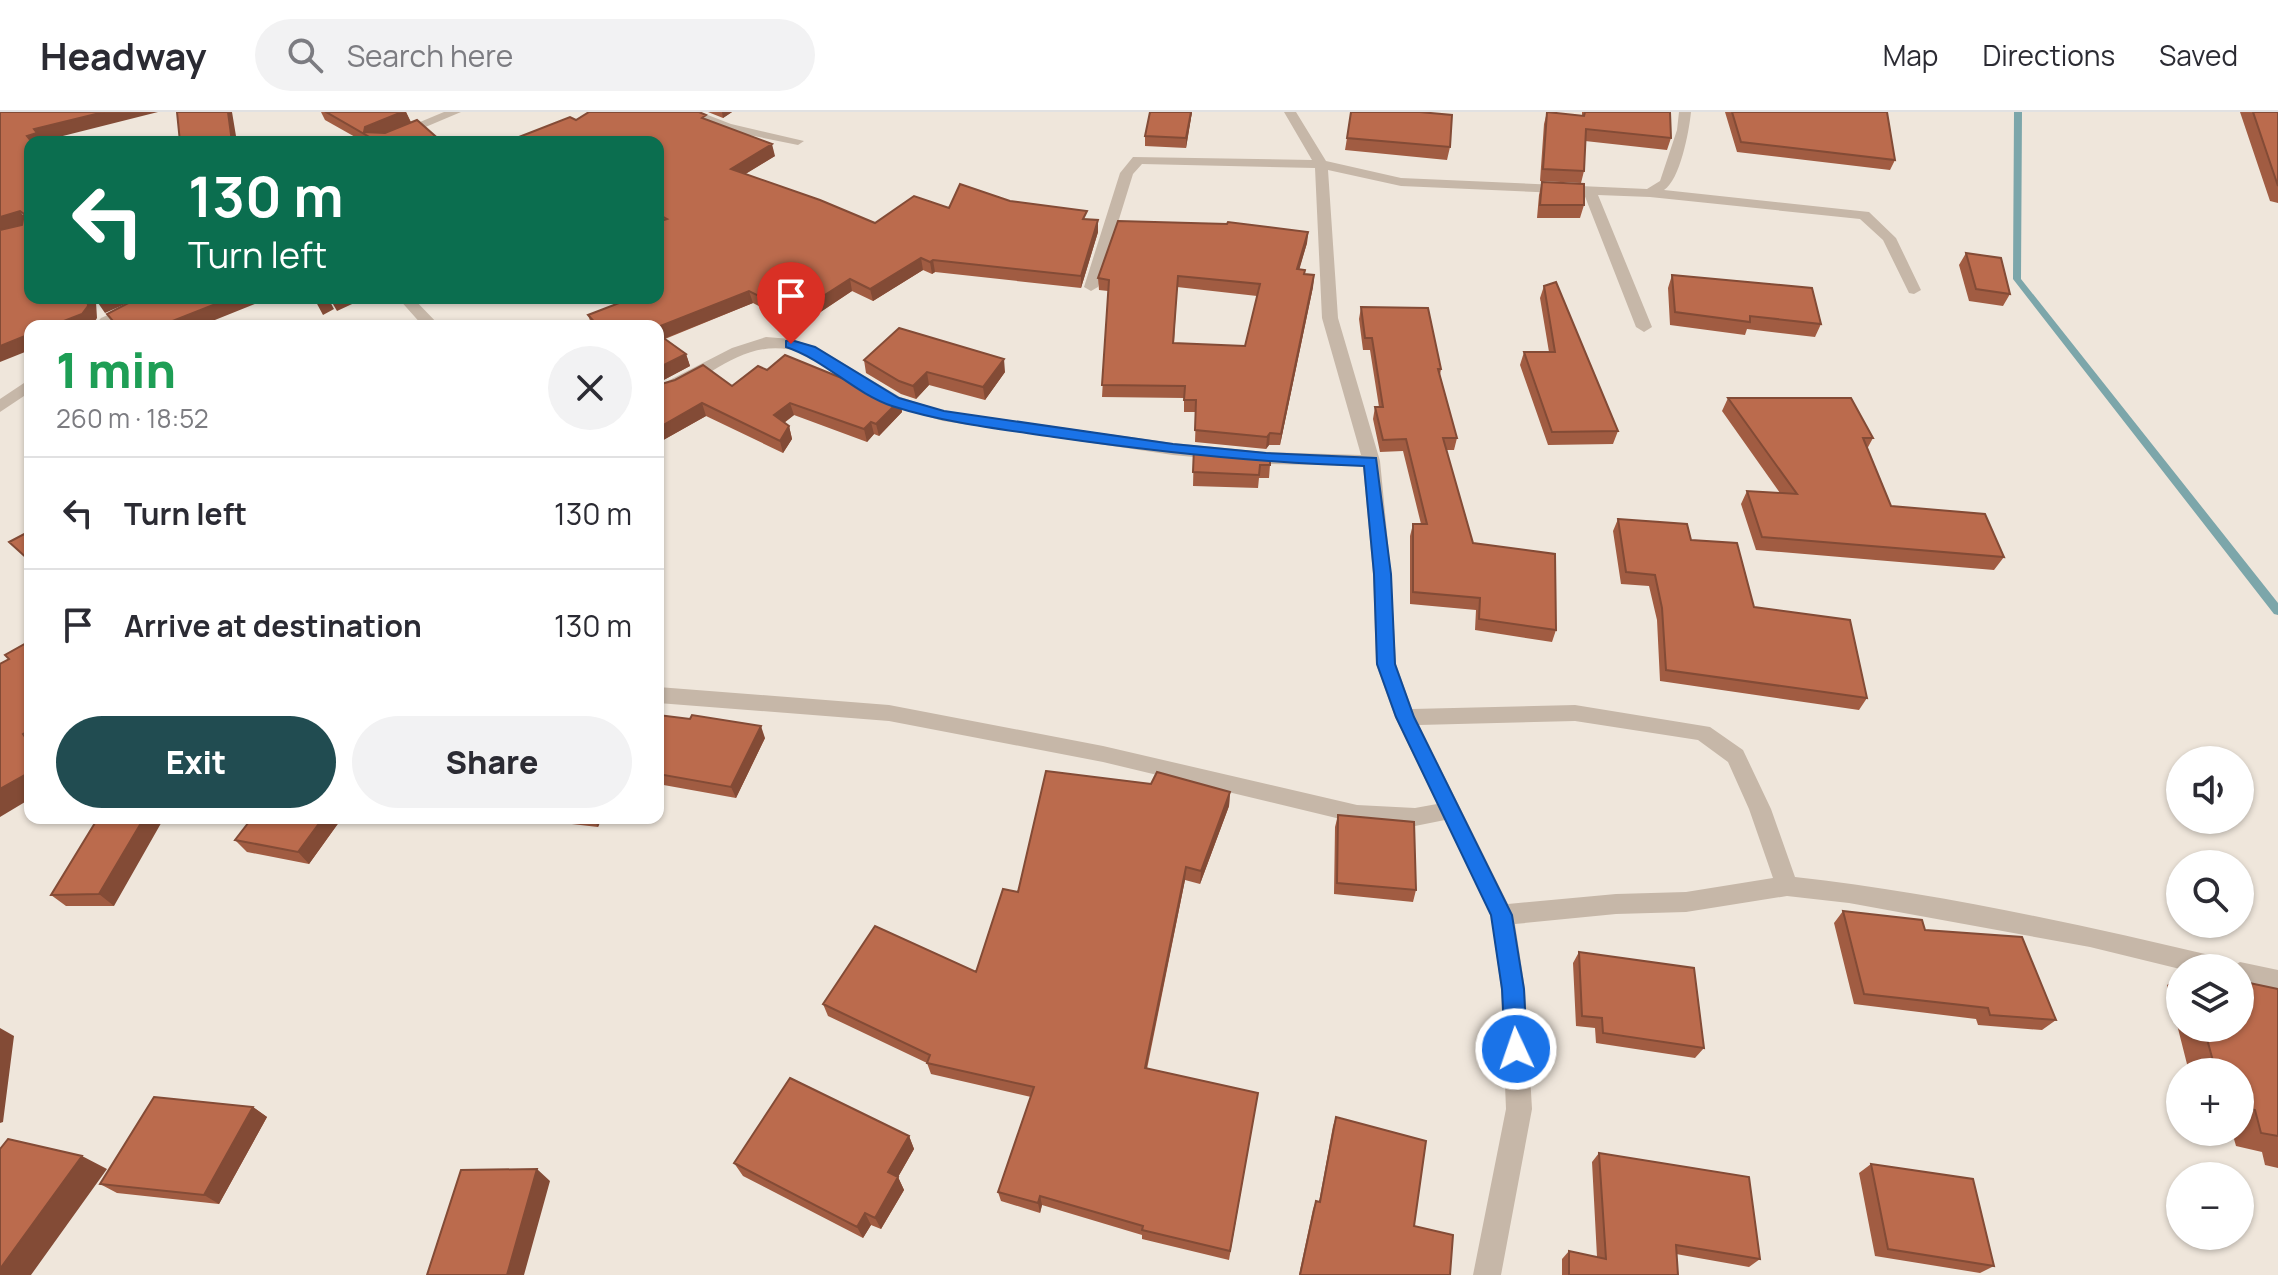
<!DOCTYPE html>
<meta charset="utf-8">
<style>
:root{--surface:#fff;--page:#f2f2f3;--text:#2b2b33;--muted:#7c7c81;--line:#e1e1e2;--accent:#214c51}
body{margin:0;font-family:Manrope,sans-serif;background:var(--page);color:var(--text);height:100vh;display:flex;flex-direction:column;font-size:30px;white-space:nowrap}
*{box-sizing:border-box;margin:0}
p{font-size:26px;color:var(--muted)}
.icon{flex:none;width:44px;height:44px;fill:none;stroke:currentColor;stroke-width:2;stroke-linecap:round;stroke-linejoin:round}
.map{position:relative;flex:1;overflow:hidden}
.drawer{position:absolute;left:24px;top:208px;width:640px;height:504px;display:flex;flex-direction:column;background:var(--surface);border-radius:16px;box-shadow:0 2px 6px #0004}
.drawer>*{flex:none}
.top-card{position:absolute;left:24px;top:24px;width:640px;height:168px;border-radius:16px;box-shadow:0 2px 6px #0004;background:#0b6e4f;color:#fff;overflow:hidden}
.buttons{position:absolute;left:2166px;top:634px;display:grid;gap:16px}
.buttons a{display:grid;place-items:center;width:88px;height:88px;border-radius:50%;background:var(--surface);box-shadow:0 2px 6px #0004;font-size:40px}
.pin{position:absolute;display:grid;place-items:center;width:68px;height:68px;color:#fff;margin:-82px -34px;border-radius:50% 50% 50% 0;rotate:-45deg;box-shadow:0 0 8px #0007}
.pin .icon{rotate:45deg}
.me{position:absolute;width:88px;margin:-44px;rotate:357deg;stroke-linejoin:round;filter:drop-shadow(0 0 6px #0008)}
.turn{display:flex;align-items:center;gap:28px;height:168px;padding:0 32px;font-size:36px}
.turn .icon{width:104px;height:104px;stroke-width:2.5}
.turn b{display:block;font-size:56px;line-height:68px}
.round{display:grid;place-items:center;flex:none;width:84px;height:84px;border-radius:42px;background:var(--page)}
.head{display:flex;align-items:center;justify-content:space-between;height:136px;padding:0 32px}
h1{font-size:48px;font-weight:800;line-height:60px;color:#1e9e55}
.primary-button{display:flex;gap:16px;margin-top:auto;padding:16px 32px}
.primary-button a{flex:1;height:92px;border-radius:48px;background:var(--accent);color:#fff;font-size:32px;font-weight:800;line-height:92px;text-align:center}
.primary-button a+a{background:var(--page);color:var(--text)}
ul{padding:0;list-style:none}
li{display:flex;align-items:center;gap:24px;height:112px;padding:0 32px;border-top:2px solid var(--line)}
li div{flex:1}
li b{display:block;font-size:30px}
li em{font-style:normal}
header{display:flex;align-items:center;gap:48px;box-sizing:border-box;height:112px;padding:0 40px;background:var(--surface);border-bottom:2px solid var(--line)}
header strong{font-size:38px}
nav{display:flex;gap:44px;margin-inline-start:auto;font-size:28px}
.search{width:560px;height:72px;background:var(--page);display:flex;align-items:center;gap:20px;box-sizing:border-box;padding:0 28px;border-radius:44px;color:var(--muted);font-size:30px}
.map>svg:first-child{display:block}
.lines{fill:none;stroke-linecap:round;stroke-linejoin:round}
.stream{fill:#7ca6aa;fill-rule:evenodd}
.minor{fill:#c6b7a8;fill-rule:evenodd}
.wall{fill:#a15c42;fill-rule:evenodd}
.shaded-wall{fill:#834b36}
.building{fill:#bb6b4d;stroke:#834b36;stroke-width:2;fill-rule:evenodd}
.route{fill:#1a73e8;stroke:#114b97;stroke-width:2}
</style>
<header>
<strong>Headway</strong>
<div class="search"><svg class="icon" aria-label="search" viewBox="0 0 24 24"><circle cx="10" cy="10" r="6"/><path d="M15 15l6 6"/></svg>Search here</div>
<nav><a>Map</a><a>Directions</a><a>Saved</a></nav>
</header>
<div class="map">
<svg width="2278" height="1163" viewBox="0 0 2278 1163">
<rect width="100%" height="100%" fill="#efe6db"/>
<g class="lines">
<path class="stream" d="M2014,0h8l-1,167 257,324v12l-4,-1 -261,-335z"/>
<path class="minor" d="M444,0h17l-71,30h-18z
M682,0h18l31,12 73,17 -6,4 -74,-15z
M1284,0h12l30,49 75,17 246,11 13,-8 17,-51 2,-18h12c-2,20 -11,68 -27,78l205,22 27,26 25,52 -7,4 -5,-1 -26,-53 -23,-21 -210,-22 -52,-2 54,132 -8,5 -8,-5 -52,-133 -183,-8 -73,-16 10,148 42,143 11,113 5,90 16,45 163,-4 135,22 33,23 28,59 24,68c142,16 284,47 423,80l8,3 4,8 -50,1 -90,-22 -241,-44 -62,-7 -101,16 -70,2 -101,10 10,65 7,120 -31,166h-28l33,-166 -5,-120 -10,-74 -46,-95 -30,6 -58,-3 -254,-61 -214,-41 -231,-18v-16l231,18 214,41 254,59 58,3 22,-4 -42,-87 -19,-53 -3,-90 -10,-108 -97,-2 -93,-9 -230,-34 -55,-16 -84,-52c-63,-20 -91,29 -146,44v-11l74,-38 34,-11 25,2 25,8 84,50 44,14 229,32 93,9 95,3 -39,-137 -7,-150 -173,-4 -9,10 -35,113 -7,4 -7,-4 36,-114 13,-16 179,3zM1575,609l123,19 30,22 21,47 24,69 -87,14 -70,2 -108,10 -89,-179z
M146,186h19l-55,28h-16l7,-8z
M398,186h15l27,28h-17z
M30,267v13l-30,20v-13z
M2240,850l38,8v22l-38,-8v-16h-10z"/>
</g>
<path class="wall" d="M321,0h85l5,10 31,20h-78l-39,-22z
M708,0h24l-9,6z
M1192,0l-6,36 -41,-2v-10z
M1547,0l35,4v-4h88l1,26 -4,12 -82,-9 -1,30 -3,12 -41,-2 4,-57z
M1725,0h162l8,48 -5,10 -153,-18z
M2240,0h38v91l-8,-2z
M576,8h131l68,36 -30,18 130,49 74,-15 61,-7 77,18 11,1v12l-17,56 -146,-16 -3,2 -9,-4 -50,31 -21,-10 -54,36 -45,-24 -88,36 21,15 4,12 -32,17v-57h-66l-4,-11 70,-17v-156h-137l-2,-5z
M1347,26l103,9 -3,13 -102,-10z
M1542,70l42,23 -4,13h-43l2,-23z
M1308,120l-1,11 -8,26 5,5 10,1 -1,12 -33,158h-11l-3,4 -71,-7 1,-30h-12v-14l-82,-1 6,-106 -9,-1 -1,-12zM1177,175l80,9 -12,50 -71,-3z
M1966,141l44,41 -7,12 -34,-5 -10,-36z
M1672,163l149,49 -6,13 -68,-8 -2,6 -75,-10 -2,-37z
M1544,174l74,145 -5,13 -65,1 -28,-80 4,-13h25l-9,-54z
M1361,195l80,62 -1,6 17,63 -3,12h-8l27,93 83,87 -4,12 -77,-12 1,-20 -66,-6v-68l3,-12h8l-18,-73 -23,1 -7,-33 2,-12h4l-9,-57h-7l-4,-31z
M864,248l141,12 -20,28 -56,-15 -13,14 -15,-5 -35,-21z
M767,258l117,25 16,5 2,12 -23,24 -5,-2 -7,8 -73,-27 -10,8 5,3 3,13 -9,14 -77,-37 -48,27v-58l74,1z
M1728,286l145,40 -6,11 24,57 113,51 -10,13 -238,-20 -15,-46 6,-13 33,2 -58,-82z
M1194,335l76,18 -1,13h-10l-1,10 -65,-2z
M1618,407l73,21 63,67 113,91 -8,12 -199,-29 -3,-61 -8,-34 -28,-2 -8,-53z
M658,603l32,4 75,19 -29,60 -78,-14z
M1151,672l79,8 -1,14 -29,78 -15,-4 -38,189 111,24 -29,167 -87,-21v-4l-100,-30 -2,8 -39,-12 -3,-9 33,-95 -100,-23 -4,-11 -99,-47 -5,-12 153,-32 42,-80z
M1338,703l78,75 -3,12 -79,-8 1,-67z
M98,706l16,88h-48l-15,-11z
M342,706l-33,46 -62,-12 -12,-12z
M560,706h42l-4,9 -35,-4z
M1843,799l213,109 -14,10 -64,-5 -2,-6 -122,-15 -20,-81z
M1579,840l125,96 -9,10 -99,-15 -1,-15 -19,-2 -3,-63z
M2180,864v52h60l38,-39v179l-13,-3 -3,-13 -26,-6 -4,-14h8v-60h-51l-22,-87z
M253,995l14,10 -48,87 -102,-11 -17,-9z
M1336,1005l78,109 36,49h-151l14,-66 3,-8 3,1 14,-76z
M909,1024l5,13 -16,28 6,13 -23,39 -10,-4 -8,13 -120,-62 -9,-13z
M1599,1041l161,106 -11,8 -73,-13 2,21h-116v-16l7,-8 28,6 -5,-95z
M1871,1052l123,102 -14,7 -105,-17 -16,-83z"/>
<path class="shaded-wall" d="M104,0h54l-115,29v1h-12l-4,-6 7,-7z
M228,0h4l5,30h-5z
M402,0h4l5,11 -38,15 -9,-6 1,-5z
M722,0h10l-9,6z
M1191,0h1l-6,36v-10z
M772,32l3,12 -41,25 -3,-12z
M20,99l9,12 -29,9v-15z
M1098,108v12l-17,56v-12z
M1308,120l-1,11 -11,38 1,-12z
M921,146l2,12 -50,31 -3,-12z
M933,148l2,12 -3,2 -2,-12z
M1314,163l-1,12 -33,158 1,-11z
M850,167l2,12 -54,36 -3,-13z
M749,179l4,12 -95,38v-14z
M87,186h7l2,4 1,16 -5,8h-41z
M101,186h38l-34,15 -9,-13z
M231,186h39l-70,28h-40z
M324,186h4l6,11 -11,6 -7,-13z
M331,186h34l-28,13 -7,-12z
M30,222v16l-30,12v-16z
M686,242l4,12 -32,17v-15z
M1004,247l1,13 -20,28 -2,-13z
M927,260l2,13 -13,14 -3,-13z
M900,288l2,12 -23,24 -3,-12z
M702,291l4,13 -48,27v-15z
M790,291l4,12 -17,13 -3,-13z
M871,310l3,12 -7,8 -3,-13z
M789,314l3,13 -9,14 -3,-12z
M1270,321l-1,12 -3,4 1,-12z
M761,614l4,12 -29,60 -5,-11z
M30,618v14l-7,-10z
M30,660v27l-30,18v-28z
M1230,680l-1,14 -29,78 1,-13z
M144,706h20l-50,88 -15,-12z
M323,706h19l-33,46 -11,-12z
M593,706h9l-4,9z
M1186,755l-1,13 -41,200 1,-12z
M0,916l14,8 -11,86 -3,1z
M253,995l14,10 -48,87 -15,-9z
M909,1024l5,13 -16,28 6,13 -23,39 -6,-11 13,-46z
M82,1044l25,13 -76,106h-31v-6z
M537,1057l13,12 -26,94h-17z
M1040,1084l2,9 -2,8 -2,-10z
M865,1101l6,12 -8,13 -6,-11z"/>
<path class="building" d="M0,0h104l-70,17 3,4 -10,3 5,6h-2v156h57l1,8 -6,8 -31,12h-21v8l-30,12v-116l22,-5 2,-11 -4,-3 -20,6z
M177,0h51l4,30h-52z
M326,0h76l-37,15 -1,5 21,1 32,-13 25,22h-65h1z
M589,0h110l7,3 -4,3 70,26 -41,25 89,31 55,23 39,-27 35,12 11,-24 50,17 77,10 -4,8 15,1 -17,56 -148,-16 -3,2 -9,-4 -51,31 -20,-10 -55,35 -46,-23 -91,36v-1h-60l-10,-11 44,-17h26v-76l9,-3 -9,-5v-72h-130l-9,-5 51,-20 6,3z
M1150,0h41l-5,26 -41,-2z
M1351,0h69l32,3 -2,32 -103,-9z
M1547,0l37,4 1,-4h85l1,26 -85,-9 -2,42 -41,-2z
M1732,0h155l8,48 -154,-18z
M2253,0h25v74z
M1542,70l42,2v21h-44z
M1118,109l109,3 1,-2 80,10 -11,37 8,1 -1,4 10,1 -33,159 -11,-1 -3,4 -72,-7 1,-30h-12l1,-14 -83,-1 7,-105 -11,-2zM1178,164l82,8 -15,62 -72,-3z
M1966,141l35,5 9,36 -34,-5z
M1672,163l140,13 9,36 -71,-8v6l-75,-10z
M1556,170l62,149 -66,1 -28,-80h31l-11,-66z
M138,186h93l-71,28h-43l-10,-12z
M314,186h10l-8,4z
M1361,195l67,1 13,61h-3l19,69h-14l30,105 82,11 1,76 -77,-11 1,-21 -67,-6v-68h14l-21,-85 -23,1 -8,-33h8l-11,-69h-7z
M899,216l105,31 -21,28 -56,-15 -14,14 -14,-5 -35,-21z
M658,222l28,20 -28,14z
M785,243l59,24 6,-5 34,21 16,5 -24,24 -5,-2 -7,7 -74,-26 -16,12 15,11 -9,15 -78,-38 -44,25v-43l17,-5 28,-15 29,21 26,-20 9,4z
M1728,286h123l22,40h-10l28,68 94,8 19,43 -242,-20 -15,-46 50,3z
M1194,335l76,7v11h-10l-1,10 -66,-3z
M1618,407l69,5 4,16 46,3 17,64 96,13 17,78 -201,-28 -4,-62 -7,-33 -29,-3z
M30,419v30l-21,-19z
M30,529v89l-7,4 7,10v28l-30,17v-125l9,-5 -4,-4z
M658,603l32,4 2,-4 69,11 -30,61 -73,-13z
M1046,659l105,13 6,-12 73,20 -29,79 -15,-4 -41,201 113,25 -28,158 -88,-21 1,-4 -103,-30 -2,7 -40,-11 36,-105 -107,-24 3,-8 -107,-51 52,-78 101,46 27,-83 15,3z
M1338,703l76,7 2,68 -79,-7z
M98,706h46l-45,76 -48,1z
M252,706h71l-25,34 -63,-12z
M1843,799l79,9 3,10 97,7 34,83 -66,-5 -2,-7 -124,-14z
M1579,840l115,16 10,80 -101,-15 -1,-15 -20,-2z
M2240,869l38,8v147l-17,-3 -6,-23 -15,-4v-34h-24l-12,-44h36z
M790,966l119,58 -21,36 10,5 -23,41 -10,-5 -8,14 -123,-64z
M154,985l99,10 -49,88 -104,-11z
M1336,1005l90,24 -12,85 39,9 -3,40h-150l16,-74 4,1z
M8,1027l74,17 -82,113v-120z
M1599,1041l150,24 11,82 -84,-14 2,30h-109v-24l37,8z
M1871,1052l102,15 21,87 -106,-17z
M537,1057l-30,106h-80l34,-105z"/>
<path class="route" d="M791,228l24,7 84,51 45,13 229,33 93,9 110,5 15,116 4,90 19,53 98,198 12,74 3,60 -3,8 -8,3 -8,-3 -3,-8 -3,-60 -11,-74 -95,-198 -19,-53 -3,-90 -10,-108c-105,-3 -206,-14 -310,-29 -54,-8 -109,-14 -162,-31 -38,-13 -67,-46 -106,-59v-6z"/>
</svg>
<div class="buttons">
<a><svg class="icon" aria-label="sound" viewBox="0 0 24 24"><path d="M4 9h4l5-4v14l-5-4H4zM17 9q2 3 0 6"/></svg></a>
<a><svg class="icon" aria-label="search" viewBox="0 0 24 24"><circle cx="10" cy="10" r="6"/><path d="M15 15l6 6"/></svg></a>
<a><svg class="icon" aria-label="layers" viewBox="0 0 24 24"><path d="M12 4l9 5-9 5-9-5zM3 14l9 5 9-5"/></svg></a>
<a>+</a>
<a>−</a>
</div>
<div class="pin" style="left:791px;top:232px;background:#d93025"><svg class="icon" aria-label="arrive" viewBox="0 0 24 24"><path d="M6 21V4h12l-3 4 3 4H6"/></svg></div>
<svg class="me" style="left:1516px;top:937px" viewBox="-20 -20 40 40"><circle r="17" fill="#1a73e8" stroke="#fff" stroke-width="3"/><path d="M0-11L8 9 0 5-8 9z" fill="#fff"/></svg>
<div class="top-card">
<div class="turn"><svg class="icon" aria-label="left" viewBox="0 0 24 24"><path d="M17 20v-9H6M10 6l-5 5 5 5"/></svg><div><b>130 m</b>Turn left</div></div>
</div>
<section class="drawer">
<div class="head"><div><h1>1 min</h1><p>260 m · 18:52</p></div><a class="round"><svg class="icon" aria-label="close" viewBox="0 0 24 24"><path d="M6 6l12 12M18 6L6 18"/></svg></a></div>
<ul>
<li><svg class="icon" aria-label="left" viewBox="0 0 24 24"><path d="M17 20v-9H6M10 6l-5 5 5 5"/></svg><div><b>Turn left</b></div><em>130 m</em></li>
<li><svg class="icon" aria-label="arrive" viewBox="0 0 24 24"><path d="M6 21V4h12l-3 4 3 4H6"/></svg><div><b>Arrive at destination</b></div><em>130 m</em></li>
</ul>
<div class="primary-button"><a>Exit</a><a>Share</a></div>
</section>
</div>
